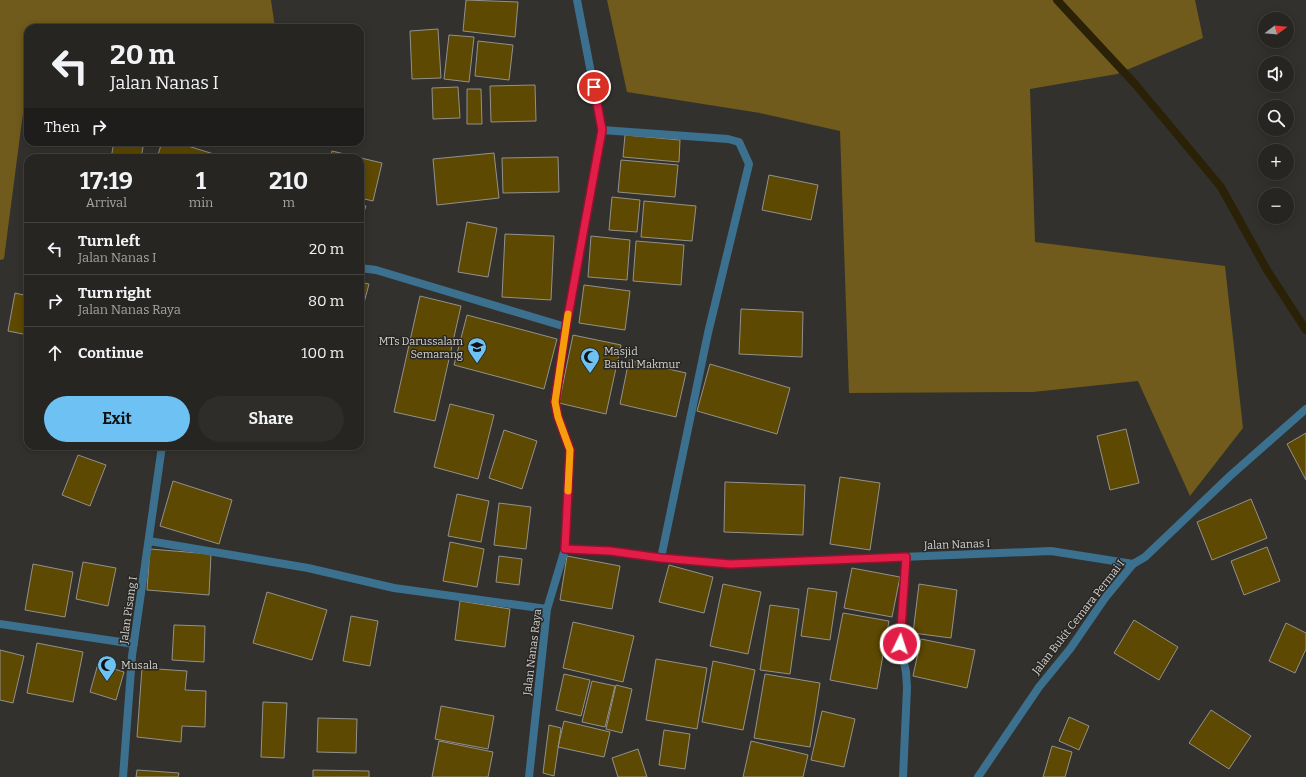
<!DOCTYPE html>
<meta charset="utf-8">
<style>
:root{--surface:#262522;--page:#2e2d2a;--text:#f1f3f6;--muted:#a4a5a5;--line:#424240;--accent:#6ec2f3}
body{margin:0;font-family:Bitter,serif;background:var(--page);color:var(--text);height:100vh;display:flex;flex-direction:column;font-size:15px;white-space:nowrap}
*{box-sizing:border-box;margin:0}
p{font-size:13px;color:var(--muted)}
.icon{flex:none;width:22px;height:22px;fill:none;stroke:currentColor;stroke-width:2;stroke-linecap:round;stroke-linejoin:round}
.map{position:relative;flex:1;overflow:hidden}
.drawer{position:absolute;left:24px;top:154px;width:340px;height:296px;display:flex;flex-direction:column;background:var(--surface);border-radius:12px;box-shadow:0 2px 10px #0003,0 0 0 1px var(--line)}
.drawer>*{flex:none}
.guide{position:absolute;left:24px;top:24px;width:340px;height:122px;border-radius:12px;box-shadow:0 2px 10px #0003,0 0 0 1px var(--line);background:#262522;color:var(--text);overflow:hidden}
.needle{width:26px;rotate:74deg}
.buttons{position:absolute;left:1258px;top:12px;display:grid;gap:8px}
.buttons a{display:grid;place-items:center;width:36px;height:36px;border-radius:50%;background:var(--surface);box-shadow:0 2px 10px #0003,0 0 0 1px var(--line);font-size:20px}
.pin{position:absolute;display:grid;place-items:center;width:34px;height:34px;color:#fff;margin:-17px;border:2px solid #fff;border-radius:50%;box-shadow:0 1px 4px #0007}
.me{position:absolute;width:44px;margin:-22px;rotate:4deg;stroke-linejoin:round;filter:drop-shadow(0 0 3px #0008)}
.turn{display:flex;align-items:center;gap:14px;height:84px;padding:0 20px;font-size:18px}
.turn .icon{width:52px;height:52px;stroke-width:2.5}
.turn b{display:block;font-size:28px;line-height:34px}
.then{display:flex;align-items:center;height:38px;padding:0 20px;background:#0003;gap:8px;font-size:15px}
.eta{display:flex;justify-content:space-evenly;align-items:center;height:68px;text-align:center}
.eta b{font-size:24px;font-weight:700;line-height:28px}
.primary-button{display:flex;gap:8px;margin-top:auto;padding:8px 20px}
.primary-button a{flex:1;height:46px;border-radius:24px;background:var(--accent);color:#111;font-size:16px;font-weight:700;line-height:46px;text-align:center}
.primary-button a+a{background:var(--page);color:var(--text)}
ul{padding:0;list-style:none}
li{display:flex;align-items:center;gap:12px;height:52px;padding:0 20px;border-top:1px solid var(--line)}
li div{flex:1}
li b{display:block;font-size:15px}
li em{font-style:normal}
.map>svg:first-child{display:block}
.forest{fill:#705b1c}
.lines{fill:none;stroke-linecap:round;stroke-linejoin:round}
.stream{stroke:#2a2107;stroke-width:8}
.building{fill:#5d4901;stroke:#93918c}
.minor{stroke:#3c708f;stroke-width:8}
.route-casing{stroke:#92132f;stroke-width:10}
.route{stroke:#e11d48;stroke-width:7}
.slow{stroke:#f59e0b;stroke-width:7}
.labels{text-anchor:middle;stroke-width:3;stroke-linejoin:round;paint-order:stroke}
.poi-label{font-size:11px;fill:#d3d2d0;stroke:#282723;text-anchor:start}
.street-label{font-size:11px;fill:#d3d2d0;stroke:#282723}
</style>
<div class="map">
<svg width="1306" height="777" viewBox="0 0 1306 777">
<rect width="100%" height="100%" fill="#32312d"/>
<path class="forest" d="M0,0h271l4,28h-247v85h-5l-19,146 -4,1z
M607,0h588l8,38 -86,36 -87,15 5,153 190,24 18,162 -53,68 -52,-115 -105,11 -184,1 -9,-262 -80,-18 -133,-21z"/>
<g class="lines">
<path class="stream" d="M1057,0l78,84 86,103 46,83 39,60"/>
</g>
<path class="building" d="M466,0l52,2 -3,35 -52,-6z
M438,29l3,49 -29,1 -2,-48z
M449,35l25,2 -5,45 -25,-3z
M478,41l35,4 -4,35 -34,-4z
M535,85l1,36 -45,1 -1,-36z
M458,87l2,31 -27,1 -1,-31z
M467,89h14l1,35h-15z
M625,135l55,5 -1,22 -56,-5z
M114,142h30l-3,16h-30z
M162,142h13l42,13 -1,3h-59z
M332,151l50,12 -9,38 -13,-3v-40h-30z
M494,153l5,45 -62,7 -4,-46z
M558,157l1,35 -56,1 -1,-35z
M621,160l57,5 -3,32 -57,-5z
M769,175l49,10 -7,35 -49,-10z
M612,197l28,3 -3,32 -28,-2z
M644,201l52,5 -4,35 -51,-4z
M360,204l6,2 -6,17z
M467,222l30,6 -9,49 -30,-5z
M505,234l49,2 -3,64 -49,-3z
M591,236l39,4 -3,40 -39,-3z
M636,241l48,4 -3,40 -48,-4z
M360,282l9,2 -9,34z
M584,285l46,6 -5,39 -46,-7z
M15,293l13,3v39l-20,-4z
M420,296l41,10 -26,115 -41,-9z
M741,309l62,3 -1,45 -63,-3z
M467,315l90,24 -13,50 -90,-24z
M573,335l48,10 -15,69 -47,-11z
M629,360l57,13 -10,44 -56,-13z
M710,364l80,24 -13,46 -80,-23z
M450,404l44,11 -16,64 -44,-12z
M1126,429l13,54 -29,7 -13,-54z
M504,430l33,11 -15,48 -33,-11z
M1306,433v47l-19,-36z
M78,455l28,10 -16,41 -28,-11z
M840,477l40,6 -10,67 -40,-6z
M173,481l59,19 -13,44 -59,-18z
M725,482l80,3 -2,50 -79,-3z
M457,494l32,7 -8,41 -33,-6z
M1251,499l16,39 -55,22 -15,-38z
M499,503l32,4 -5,42 -32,-4z
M450,542l34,7 -7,38 -34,-6z
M1267,547l13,34 -36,14 -13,-34z
M150,549l61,5 -2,41 -62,-5z
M499,556l23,3 -3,26 -23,-3z
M567,556l53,10 -8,43 -52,-9z
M83,562l33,6 -8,38 -32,-7z
M33,564l40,8 -8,45 -40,-7z
M669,565l44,12 -9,36 -45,-11z
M852,568l48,9 -8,40 -48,-9z
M723,584l38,8 -13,62 -38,-8z
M919,584l38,6 -6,48 -38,-5z
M808,588l29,4 -7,48 -29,-4z
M267,592l60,18 -15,50 -59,-17z
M460,601l50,8 -5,38 -50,-7z
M770,605l29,4 -9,65 -30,-4z
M843,613l46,8 -12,68 -47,-9z
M351,616l27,5 -8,45 -27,-5z
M1134,620l44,27 -19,33 -45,-27z
M573,622l61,14 -11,46 -60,-14z
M1286,623l20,10v16l-11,24 -26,-12z
M174,625l31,1 -1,36 -32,-2z
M921,639l54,11 -8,38 -54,-12z
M37,643l46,9 -10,50 -46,-9z
M0,650l24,6 -11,47 -13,-3z
M656,659l51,9 -10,61 -51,-9z
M713,661l42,9 -12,60 -41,-8z
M98,664l26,8 -8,28 -26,-8z
M142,668l45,3 -2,19 21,1 -1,36 -23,-1 -1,16 -44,-5z
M564,674l26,6 -9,36 -25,-6z
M765,674l55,9 -10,64 -56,-9z
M592,681l23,5 -10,41 -23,-5z
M616,685l16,4 -10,44 -16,-4z
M263,702l24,1 -3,55 -23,-1z
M441,706l53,10 -6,33 -53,-10z
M1211,710l40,26 -22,33 -40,-26z
M822,711l33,8 -11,48 -33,-7z
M1069,717l20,9 -10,24 -20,-9z
M318,718l39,1 -1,34 -39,-1z
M564,721l46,11 -6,25 -46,-10z
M549,725l12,3 -7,48 -11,-3z
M664,730l26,4 -5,35 -26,-4z
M439,741l54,11 -5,25h-56z
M751,741l57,14 -5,22h-60z
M1052,746l20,6 -7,25h-22z
M638,749l9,28h-29l-6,-19z
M137,770l42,3 -1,4h-42z
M313,770l56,1v6h-56z"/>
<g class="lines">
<path class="minor" d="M602,130l126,9 11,3 10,22 -41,169 -47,225
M360,268l16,2 190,57
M149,541l159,27 86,20 153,21
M565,549l45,2 51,7 69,6 321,-13 82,13
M0,624l134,20
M123,777l9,-121 30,-210
M529,777l18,-168 18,-60 5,-99 -12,-33 -3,-15 11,-75 36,-197 -25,-130
M903,777l4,-89 -1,-16 -6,-28 6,-87
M978,777l61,-90 31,-38 35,-51 28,-34 12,-7 86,-82 75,-66"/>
</g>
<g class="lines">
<defs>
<path id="route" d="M594,87l8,43 -36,197 -11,75 3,15 12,33 -5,99 45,2 51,7 69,6 176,-7 -6,87"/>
</defs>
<use href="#route" class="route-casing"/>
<use href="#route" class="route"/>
<path class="slow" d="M568,491l2,-41 -12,-33 -3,-15 13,-88"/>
</g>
<defs>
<symbol id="school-pin" viewBox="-11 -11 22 30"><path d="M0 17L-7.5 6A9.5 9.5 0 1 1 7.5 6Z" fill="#6ec2f3" stroke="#282723"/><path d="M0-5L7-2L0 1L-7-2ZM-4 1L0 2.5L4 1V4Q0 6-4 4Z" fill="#111"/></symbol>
<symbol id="mosque-pin" viewBox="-11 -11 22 30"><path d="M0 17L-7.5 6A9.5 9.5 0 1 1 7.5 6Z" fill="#6ec2f3" stroke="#282723"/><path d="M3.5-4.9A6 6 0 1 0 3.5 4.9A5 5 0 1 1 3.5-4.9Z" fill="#111"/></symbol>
</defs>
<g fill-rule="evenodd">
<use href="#school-pin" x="466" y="336" width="22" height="30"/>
<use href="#mosque-pin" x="579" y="346" width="22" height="30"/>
<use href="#mosque-pin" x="96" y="654" width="22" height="30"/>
</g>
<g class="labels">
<g class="poi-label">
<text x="463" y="345" text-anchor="end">MTs Darussalam<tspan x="463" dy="13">Semarang</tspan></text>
<text x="604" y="355">Masjid<tspan x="604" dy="13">Baitul Makmur</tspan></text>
<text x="121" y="669">Musala</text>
</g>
<g class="street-label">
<text transform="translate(957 544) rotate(-2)" y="4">Jalan Nanas I</text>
<text transform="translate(128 610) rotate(-82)" y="4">Jalan Pisang I</text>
<text transform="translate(1078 617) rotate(-52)" y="4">Jalan Bukit Cemara Permai I</text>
<text transform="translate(532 652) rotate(-83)" y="4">Jalan Nanas Raya</text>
</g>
</g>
</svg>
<div class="buttons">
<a><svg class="needle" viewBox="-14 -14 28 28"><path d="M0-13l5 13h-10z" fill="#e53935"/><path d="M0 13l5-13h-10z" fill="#a4a5a5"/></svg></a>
<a><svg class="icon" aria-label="sound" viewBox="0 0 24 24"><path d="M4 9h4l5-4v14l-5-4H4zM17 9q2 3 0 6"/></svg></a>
<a><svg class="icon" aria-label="search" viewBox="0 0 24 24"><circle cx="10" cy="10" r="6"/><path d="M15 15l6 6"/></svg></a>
<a>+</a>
<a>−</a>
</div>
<div class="pin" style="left:594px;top:87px;background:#d93025"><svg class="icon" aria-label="arrive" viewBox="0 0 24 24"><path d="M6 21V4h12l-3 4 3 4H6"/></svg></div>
<svg class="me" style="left:900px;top:644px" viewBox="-20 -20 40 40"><circle r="17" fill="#e11d48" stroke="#fff" stroke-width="3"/><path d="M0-11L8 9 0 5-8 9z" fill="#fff"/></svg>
<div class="guide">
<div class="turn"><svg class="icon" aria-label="left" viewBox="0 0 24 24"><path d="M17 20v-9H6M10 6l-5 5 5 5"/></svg><div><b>20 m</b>Jalan Nanas I</div></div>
<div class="then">Then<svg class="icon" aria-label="right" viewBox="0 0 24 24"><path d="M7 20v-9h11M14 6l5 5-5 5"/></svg></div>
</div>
<section class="drawer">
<div class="eta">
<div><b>17:19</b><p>Arrival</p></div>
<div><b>1</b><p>min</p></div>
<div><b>210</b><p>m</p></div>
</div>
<ul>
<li><svg class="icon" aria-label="left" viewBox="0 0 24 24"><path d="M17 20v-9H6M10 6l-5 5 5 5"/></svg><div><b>Turn left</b><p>Jalan Nanas I</p></div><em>20 m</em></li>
<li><svg class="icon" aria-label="right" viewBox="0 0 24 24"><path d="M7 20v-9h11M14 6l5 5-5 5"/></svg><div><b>Turn right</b><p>Jalan Nanas Raya</p></div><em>80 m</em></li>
<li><svg class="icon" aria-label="ahead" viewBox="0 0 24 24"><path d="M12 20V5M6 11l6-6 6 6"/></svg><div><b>Continue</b></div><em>100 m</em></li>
</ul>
<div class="primary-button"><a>Exit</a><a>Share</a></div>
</section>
</div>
